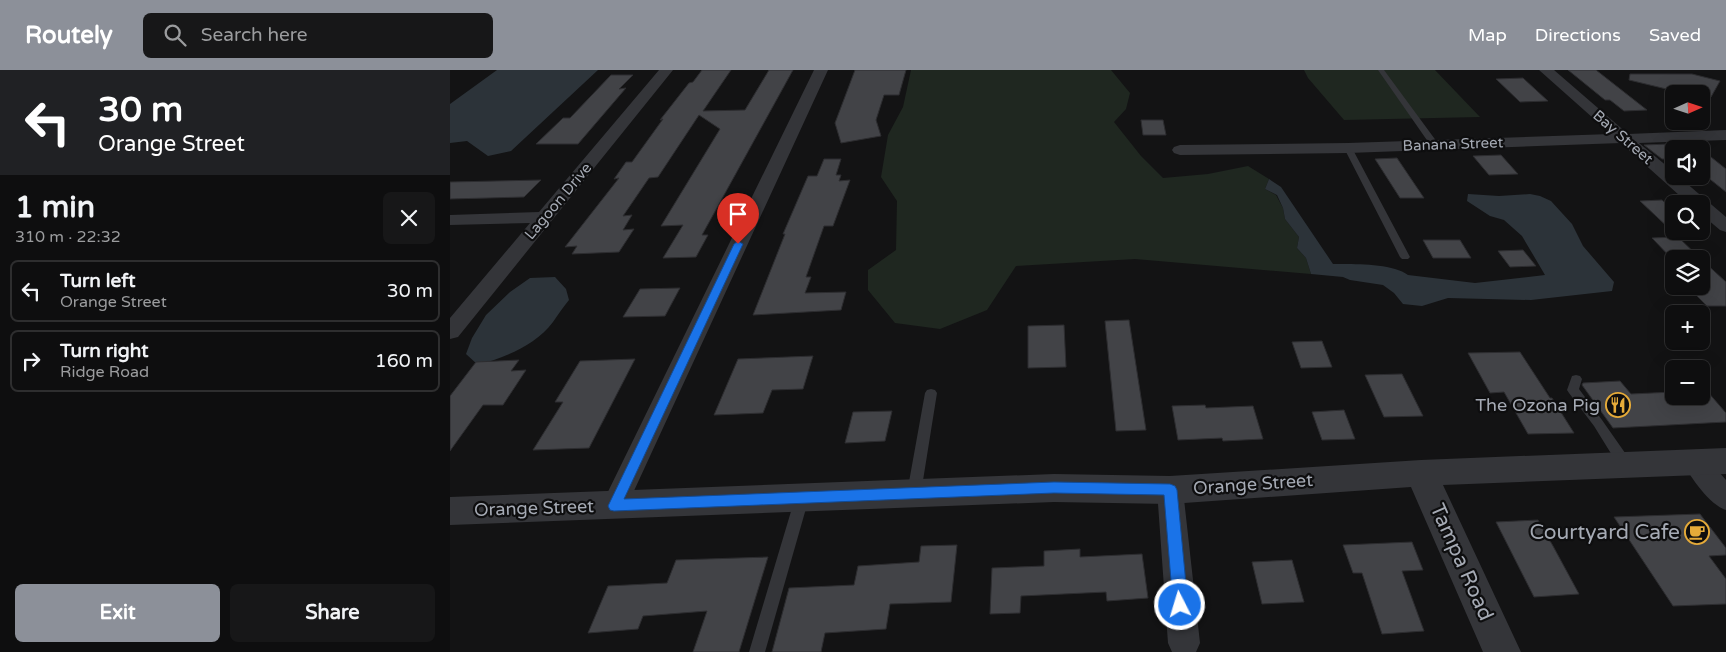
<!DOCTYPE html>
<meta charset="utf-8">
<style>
:root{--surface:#0e0e0f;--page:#171718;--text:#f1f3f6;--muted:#9b9c9e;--line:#2e2e2f;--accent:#8c9099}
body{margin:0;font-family:"Varela Round",sans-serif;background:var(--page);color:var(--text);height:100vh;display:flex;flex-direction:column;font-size:19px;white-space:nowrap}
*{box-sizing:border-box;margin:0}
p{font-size:16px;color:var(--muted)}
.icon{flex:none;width:28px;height:28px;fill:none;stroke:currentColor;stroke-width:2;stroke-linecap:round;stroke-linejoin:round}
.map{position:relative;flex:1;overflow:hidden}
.side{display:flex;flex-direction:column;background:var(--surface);width:450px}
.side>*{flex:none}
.top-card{background:#202124;color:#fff;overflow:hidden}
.needle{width:32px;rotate:87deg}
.controls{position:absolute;left:1215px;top:15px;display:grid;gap:10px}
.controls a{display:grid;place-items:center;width:45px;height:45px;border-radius:8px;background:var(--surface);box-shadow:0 5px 20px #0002,0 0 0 1px var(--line);font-size:25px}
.pin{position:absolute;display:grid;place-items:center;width:42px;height:42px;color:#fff;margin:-51px -21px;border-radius:50% 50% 50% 0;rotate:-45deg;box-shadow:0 0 5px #0007}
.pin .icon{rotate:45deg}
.me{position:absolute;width:55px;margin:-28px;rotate:355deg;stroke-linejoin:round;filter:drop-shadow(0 0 4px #0008)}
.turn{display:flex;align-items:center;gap:18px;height:105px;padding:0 15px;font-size:22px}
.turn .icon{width:65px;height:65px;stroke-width:2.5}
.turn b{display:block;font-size:35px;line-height:42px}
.round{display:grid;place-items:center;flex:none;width:52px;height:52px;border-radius:8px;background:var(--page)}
.overview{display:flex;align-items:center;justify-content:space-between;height:85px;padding:0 15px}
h1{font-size:30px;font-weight:800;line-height:38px}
.primary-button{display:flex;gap:10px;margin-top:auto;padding:10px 15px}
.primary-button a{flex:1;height:58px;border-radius:8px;background:var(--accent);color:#fff;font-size:20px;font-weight:800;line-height:58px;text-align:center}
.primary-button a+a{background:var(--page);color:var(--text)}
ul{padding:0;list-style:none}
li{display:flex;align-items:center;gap:15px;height:62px;margin:0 10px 8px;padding:0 5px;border:2px solid var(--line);border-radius:8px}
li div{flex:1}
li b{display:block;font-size:19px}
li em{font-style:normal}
header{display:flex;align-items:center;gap:30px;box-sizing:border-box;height:70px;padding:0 25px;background:var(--accent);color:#fff}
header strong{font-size:24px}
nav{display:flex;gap:28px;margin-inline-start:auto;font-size:18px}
.search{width:350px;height:45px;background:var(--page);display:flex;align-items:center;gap:12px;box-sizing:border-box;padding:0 18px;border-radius:8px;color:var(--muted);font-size:19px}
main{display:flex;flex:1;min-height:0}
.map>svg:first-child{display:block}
.green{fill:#1f2720}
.water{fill:#2c3339}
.building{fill:#424347;stroke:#2d2d30}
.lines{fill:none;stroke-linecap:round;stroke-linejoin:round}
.service{fill:#343539;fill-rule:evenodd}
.minor{fill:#343539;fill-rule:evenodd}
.tertiary{fill:#343539;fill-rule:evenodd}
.route{fill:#1a73e8;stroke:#114b97}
.labels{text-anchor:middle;stroke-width:4.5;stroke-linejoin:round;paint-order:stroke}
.far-street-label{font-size:15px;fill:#a5aab4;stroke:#0e0e0f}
.poi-label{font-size:18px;fill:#a5aab4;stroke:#0e0e0f;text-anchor:end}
.street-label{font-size:18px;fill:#a5aab4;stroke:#0e0e0f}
.near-poi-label{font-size:21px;fill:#a5aab4;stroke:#0e0e0f;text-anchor:end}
.near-street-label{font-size:21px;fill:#a5aab4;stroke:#0e0e0f}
</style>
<header>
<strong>Routely</strong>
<div class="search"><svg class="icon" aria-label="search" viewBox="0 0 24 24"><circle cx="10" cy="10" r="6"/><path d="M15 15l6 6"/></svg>Search here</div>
<nav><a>Map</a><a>Directions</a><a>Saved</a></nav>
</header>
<main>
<section class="side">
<div class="top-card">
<div class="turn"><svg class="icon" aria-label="left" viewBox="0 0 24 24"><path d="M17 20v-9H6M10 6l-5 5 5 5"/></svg><div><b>30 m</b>Orange Street</div></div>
</div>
<div class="overview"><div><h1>1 min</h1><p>310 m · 22:32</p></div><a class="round"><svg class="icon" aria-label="close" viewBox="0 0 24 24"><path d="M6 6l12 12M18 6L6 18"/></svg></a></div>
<ul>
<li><svg class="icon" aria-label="left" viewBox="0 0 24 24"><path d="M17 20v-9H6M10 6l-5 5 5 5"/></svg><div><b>Turn left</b><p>Orange Street</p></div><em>30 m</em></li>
<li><svg class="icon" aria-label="right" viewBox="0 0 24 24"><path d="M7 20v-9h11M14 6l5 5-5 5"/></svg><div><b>Turn right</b><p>Ridge Road</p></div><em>160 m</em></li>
</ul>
<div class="primary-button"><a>Exit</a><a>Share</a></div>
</section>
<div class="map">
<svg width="1276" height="582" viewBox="0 0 1276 582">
<rect width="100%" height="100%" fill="#131314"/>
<path class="green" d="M461,0h200l19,23 -4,16 -12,13 27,34 22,22 45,-4 40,-8 21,13 -4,10 11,6 7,13 2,11 14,18 -2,11 9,10 5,16 -176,-15 -119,7 -29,44 -47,19 -45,-6 -27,-33v-20l28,-20 1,-49 -16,-24 7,-42 15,-28z
M854,0h131l45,47 -136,3 -36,-42z"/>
<path class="water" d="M47,0h101l-87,81 -23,5 -21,-15 -17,2v-39z
M819,109l12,8 52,77c21,0 59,-1 75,11l67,8 70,-8 -23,-39 -18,-16 -14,-4 -23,-15 1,-7 31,2 31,-2 10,2 11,5 21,23 11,22 31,36 -2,9 -81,9 -83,-2 -26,8 -19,-2 -9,-11 -11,-8 -33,-5 -7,-3 -32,-3 -5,-16 -9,-10 2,-11 -14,-18 -2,-11 -6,-13 -12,-6z
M105,207l11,12 3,11c-6,7 -11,15 -16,22 -18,24 -48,35 -75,43l-12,-11 6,-16 14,-23 24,-23 20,-14z"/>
<path class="building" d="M252,0h29l-28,41 42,-1 24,-40h24l-91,165h6l-12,22 -33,1 20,-33 -22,1 59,-97 -21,-14 -41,62 -9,1 -26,38 9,-1 -9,15 11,-1 -15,23 -47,2 5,-8 -12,1 54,-69 -5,1 12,-17h6l31,-43 -3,1 11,-14 18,-23 4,-1z
M405,0h51l-7,25h-15l-8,25 5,16 -40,7 -6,-20z
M1118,0h28l51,40 -23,1 -14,-11h-5z
M1180,4h62l28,7 -9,16 -30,-8 -2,3 -50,-12z
M161,5h22l-14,14 7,-1 -48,56h-42l27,-26h7z
M1073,8l25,23 -28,1 -24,-23z
M691,50h22l3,15h-23z
M1243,73l7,6h-26v10h-12l-18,-14z
M1251,79l25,20v23l-25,-20z
M1051,85l17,19 -29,1 -16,-19z
M947,88l27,40h-24l-25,-39z
M374,89h17l-5,16h5l-2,6 11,-1 -17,46h-9l-18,51h5l-6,16 41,-1 -5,18 -88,5 32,-81h-2l25,-58h9z
M91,110l-17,17 -74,2v-17z
M1212,130l12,11v22l-34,-32z
M1228,167l23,22h-27v2l-22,-23z
M973,170h37l11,18h-38z
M1073,180l13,16 -26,1 -12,-16z
M1251,189l25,23v24h-19l-20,-20h14z
M230,218l-15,28 -42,1 17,-28z
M679,250l17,110 -30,1 -11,-110z
M614,255l2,42 -38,1v-42z
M872,271l10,26 -31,1 -9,-26z
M1070,282l30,46h2l22,35 -46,1 -24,-42 -14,1 -22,-40z
M363,286l-10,33 -31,1 -9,23 -49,2 24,-56z
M185,289l-46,89 -56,2 30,-48h-8l25,-41z
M69,290l-8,11 15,-1 -23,35h-20l-33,46v-55l26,-34z
M952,304l21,42 -39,1 -19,-42z
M1170,311l11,13 43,-2v4h27v-5h6l19,22v9l-113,6 -31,-43 1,-2z
M755,335l1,3 47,-2 10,33 -40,2 -1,-3 -44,2 -6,-34z
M894,340l11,29 -33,1 -10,-28z
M442,341l-7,30 -40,2 8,-31z
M1250,444l26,34v7l-17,1 17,23v25l-53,2 -59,-89z
M1088,450l15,26 26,48 -45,3 -38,-75z
M962,472l11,28 -21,1 22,60 -42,3 -20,-61h-9l-10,-28z
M507,475l-6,57 -61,2 -4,25 -61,4 -4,19h-49l17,-64 65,-3 4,-19 61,-4 2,-16z
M630,479v8l62,-3 6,44 -41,3 -1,-9 -85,4 -1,17 -30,1 2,-46 52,-2v-15z
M318,487l-29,95h-46l14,-41 -64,5 -5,13 -50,4 20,-47 59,-3 9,-23z
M842,490l12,42 -42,2 -10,-42z"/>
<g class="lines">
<path class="service" d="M928,0h6l53,72v4h-6z
M895,76l7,2 58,109 -2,2h-6l-2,-2 -56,-109z
M1126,305l4,1 2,3 -3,10 23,31 28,40 1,4 -1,4 -5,1 -5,-1 -26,-42 -25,-33 -2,-3 5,-14z
M481,319l4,1 2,3 -16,100 -2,4 -5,2 -5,-2 -2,-4 18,-100 2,-3z
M352,422l5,2 2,4 -44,154h-16l46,-154 2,-4z"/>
<path class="minor" d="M209,0h14l-215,267 -8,2v-21l80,-95 -80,2v-10l89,-3z
M364,0h14l-201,436 -3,8 -10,4 -10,-4 -3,-8z
M1089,0h15l74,64 98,-4v10l-87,3 35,29v4h4l48,41v15l-6,-2 -19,-16v-10h-12l-68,-61 -273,10 -168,2 -6,-2 -2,-3 2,-3 6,-2 168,-2 263,-9z
M1246,383l9,3 21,24v30c-16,-5 -35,-32 -43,-47l4,-7z
M720,409l9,3 4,8 17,153 -4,9h-24l-4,-9 -11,-153 4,-8z"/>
<path class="tertiary" d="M1276,378v26l-283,11 78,167h-38l-72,-165 -241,17 -116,-2 -604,23v-28l604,-23 116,2 251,-16z"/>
</g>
<path class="route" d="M288,171l5,3 -119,255 430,-17 116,2 5,2 2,4 11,115 -2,5 -6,2 -5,-2 -2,-5 -9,-110 -110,-2 -440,18 -4,-1 -2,-4 126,-262z"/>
<defs>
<symbol id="restaurant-ring" viewBox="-11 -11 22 22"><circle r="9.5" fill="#0e0e0f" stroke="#e6ab39" stroke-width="1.5"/><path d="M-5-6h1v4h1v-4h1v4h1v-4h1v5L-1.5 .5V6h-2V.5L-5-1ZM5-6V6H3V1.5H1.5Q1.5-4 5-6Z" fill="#e6ab39"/></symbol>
<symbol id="cafe-ring" viewBox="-11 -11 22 22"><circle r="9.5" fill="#0e0e0f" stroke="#e6ab39" stroke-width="1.5"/><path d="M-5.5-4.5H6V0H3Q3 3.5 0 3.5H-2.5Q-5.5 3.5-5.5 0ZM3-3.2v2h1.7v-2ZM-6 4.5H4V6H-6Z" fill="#e6ab39"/></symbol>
</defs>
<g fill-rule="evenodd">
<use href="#restaurant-ring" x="1154" y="321" width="28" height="28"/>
<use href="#cafe-ring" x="1233" y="448" width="28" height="28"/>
</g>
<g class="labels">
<g class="far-street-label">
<text transform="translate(1173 67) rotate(41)" y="5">Bay Street</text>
<text transform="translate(1003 74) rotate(-2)" y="5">Banana Street</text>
<text transform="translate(108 131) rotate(-50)" y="5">Lagoon Drive</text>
</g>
<g class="poi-label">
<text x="1150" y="341">The Ozona Pig</text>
</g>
<g class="street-label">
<text transform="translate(803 414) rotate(-4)" y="6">Orange Street</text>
<text transform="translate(84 438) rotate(-2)" y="6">Orange Street</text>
</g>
<g class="near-poi-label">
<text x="1230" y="469">Courtyard Cafe</text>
</g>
<g class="near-street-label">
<text transform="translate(1012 492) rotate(66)" y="7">Tampa Road</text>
</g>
</g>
</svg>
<div class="controls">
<a><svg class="needle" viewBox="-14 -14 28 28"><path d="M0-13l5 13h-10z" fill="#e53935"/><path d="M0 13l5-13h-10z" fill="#9b9c9e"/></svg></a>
<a><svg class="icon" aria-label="sound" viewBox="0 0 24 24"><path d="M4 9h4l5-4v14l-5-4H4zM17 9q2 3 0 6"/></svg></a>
<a><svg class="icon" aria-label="search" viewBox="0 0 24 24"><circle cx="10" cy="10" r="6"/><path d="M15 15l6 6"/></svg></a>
<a><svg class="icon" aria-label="layers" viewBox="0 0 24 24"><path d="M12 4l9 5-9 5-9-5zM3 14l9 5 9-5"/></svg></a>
<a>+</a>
<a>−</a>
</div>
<div class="pin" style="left:288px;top:174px;background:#d93025"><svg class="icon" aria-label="arrive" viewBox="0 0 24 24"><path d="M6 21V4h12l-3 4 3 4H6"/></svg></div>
<svg class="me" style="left:730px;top:535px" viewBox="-20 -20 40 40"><circle r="17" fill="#1a73e8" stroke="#fff" stroke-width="3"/><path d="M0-11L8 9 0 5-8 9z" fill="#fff"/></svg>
</div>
</main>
